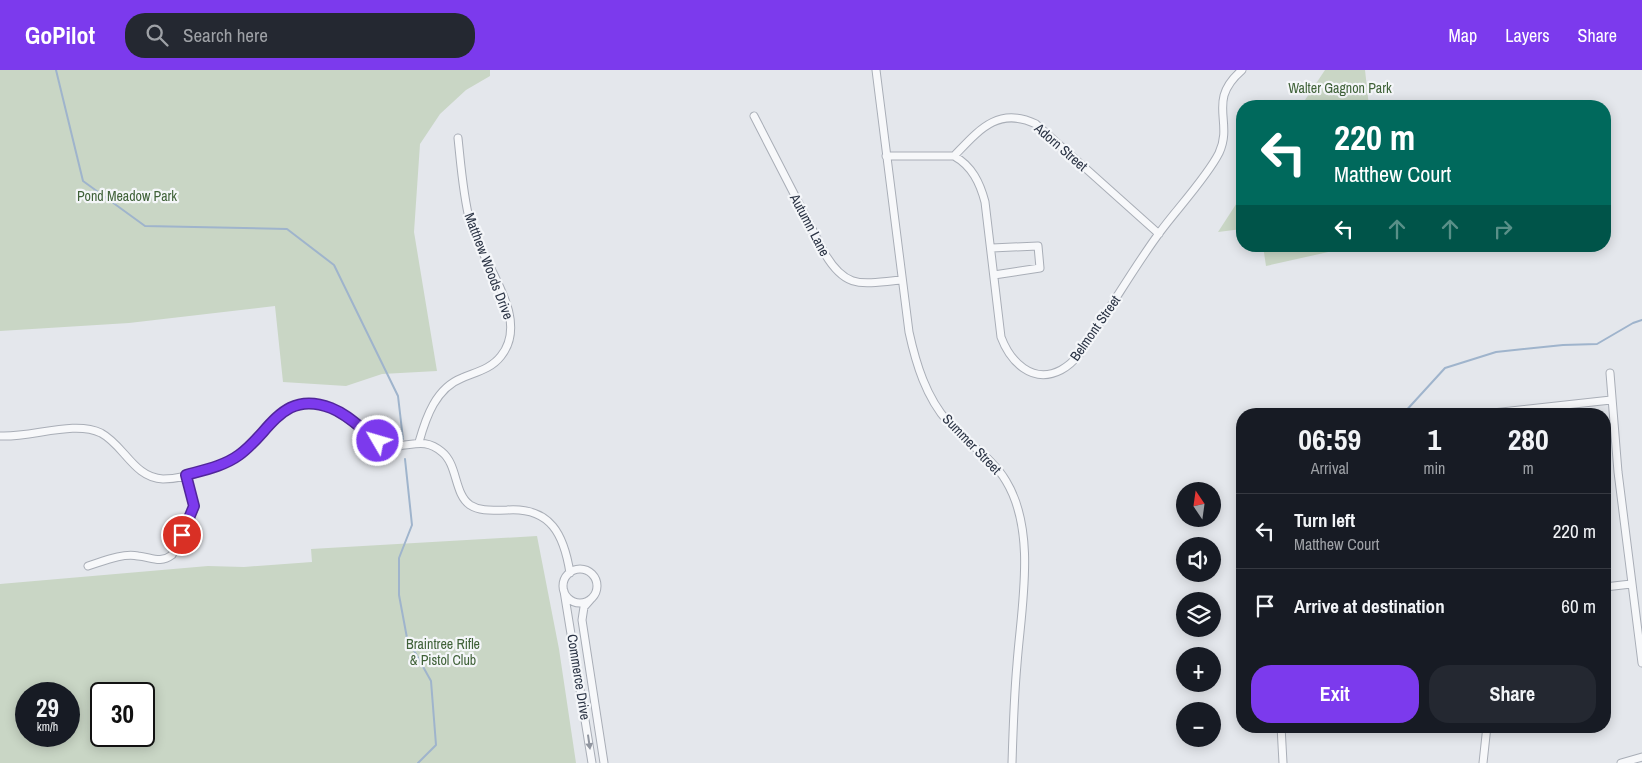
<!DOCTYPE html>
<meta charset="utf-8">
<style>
:root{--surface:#171b24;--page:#242831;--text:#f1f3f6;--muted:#9ea1a6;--line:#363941;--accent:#7c3aed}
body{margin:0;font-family:"Archivo Narrow",sans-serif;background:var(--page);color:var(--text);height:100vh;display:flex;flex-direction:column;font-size:19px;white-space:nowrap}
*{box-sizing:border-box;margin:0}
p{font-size:16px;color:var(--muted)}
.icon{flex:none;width:28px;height:28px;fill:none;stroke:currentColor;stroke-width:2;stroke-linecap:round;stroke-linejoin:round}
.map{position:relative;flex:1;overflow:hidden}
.panel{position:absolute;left:1236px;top:338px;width:375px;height:325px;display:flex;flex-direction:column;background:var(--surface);border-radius:20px;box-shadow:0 2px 12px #0003}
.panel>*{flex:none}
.banner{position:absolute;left:1236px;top:30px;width:375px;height:152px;border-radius:20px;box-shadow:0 2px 12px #0003;background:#00695c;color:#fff;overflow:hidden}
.needle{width:32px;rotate:347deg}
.tools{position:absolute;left:1176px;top:412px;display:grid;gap:10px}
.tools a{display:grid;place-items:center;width:45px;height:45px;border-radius:50%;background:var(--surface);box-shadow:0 2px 12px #0003;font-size:25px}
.speed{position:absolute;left:15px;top:612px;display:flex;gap:10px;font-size:25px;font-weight:700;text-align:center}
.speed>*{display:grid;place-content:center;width:65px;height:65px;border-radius:50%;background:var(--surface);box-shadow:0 2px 12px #0003;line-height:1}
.speed small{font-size:12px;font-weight:400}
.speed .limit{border:2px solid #111;border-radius:8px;background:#fff;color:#111}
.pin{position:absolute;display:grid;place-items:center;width:42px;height:42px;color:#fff;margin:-21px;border:2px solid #fff;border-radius:50%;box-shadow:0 1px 5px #0007}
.me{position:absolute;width:55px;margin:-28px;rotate:308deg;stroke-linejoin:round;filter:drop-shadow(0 0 4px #0008)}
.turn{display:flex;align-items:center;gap:18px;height:105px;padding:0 15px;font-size:22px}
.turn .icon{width:65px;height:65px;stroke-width:2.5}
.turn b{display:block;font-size:35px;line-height:42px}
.lanes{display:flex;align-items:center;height:48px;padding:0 15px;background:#0003;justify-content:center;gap:25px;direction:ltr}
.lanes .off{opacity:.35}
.eta{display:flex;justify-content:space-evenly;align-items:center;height:85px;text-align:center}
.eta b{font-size:30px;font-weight:700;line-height:35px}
.cta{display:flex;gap:10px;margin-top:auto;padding:10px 15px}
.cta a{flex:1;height:58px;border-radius:20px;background:var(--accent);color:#fff;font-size:20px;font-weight:700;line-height:58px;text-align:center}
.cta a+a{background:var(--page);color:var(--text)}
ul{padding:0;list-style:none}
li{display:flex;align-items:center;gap:15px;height:75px;padding:0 15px;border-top:1px solid var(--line)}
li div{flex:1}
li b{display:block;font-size:19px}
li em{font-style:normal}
header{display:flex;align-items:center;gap:30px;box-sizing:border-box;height:70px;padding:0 25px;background:var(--accent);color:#fff}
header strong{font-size:24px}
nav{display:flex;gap:28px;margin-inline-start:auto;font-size:18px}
.search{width:350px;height:45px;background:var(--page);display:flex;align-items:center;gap:12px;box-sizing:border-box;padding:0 18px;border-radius:20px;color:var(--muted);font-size:19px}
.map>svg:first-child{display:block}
.green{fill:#c9d6c5;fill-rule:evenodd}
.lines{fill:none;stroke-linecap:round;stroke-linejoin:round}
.stream{stroke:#9fb4cc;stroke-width:2}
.minor-casing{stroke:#a9aeb7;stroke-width:9}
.minor{stroke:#f7f8fa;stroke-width:7}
.oneway{fill:#9196a0}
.route-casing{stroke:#51269a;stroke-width:12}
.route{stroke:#7c3aed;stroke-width:9}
.labels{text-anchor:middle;stroke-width:4.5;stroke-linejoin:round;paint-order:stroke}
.park-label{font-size:14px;fill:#3f6138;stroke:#f4f6f9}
.street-label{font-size:14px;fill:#2b3445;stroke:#f4f6f9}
</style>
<header>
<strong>GoPilot</strong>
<div class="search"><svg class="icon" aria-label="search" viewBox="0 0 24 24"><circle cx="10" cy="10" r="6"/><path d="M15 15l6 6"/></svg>Search here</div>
<nav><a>Map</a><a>Layers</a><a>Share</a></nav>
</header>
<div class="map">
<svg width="1642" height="693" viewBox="0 0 1642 693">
<rect width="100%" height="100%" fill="#e4e7ec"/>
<path class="green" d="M0,0h490v6l-24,14 -26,24 -20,30 -6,88 23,139 -55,3 -36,12 -63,-4 -8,-76 -146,17 -129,8z
M1325,0h40l4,36h-68z
M1242,125v34l-24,3z
M1263,176h92l-89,20z
M537,466l22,113 17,114h-576v-179l208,-18 36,1 68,-5 -1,-13zM26,624h43v42h-43zM101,624h43v42h-43z"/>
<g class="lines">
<path class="stream" d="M56,0l27,111 62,45 142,3 47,36 64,131 5,43
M1403,344l42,-46 51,-16 67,-7 34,-1 36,-21 9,-3
M405,389l7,66 -13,33v37l8,43 24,43 5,64 -18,18"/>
<defs>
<path id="minor" d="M876,0l33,262c7,32 17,65 39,90 18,21 44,35 58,59 31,51 15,127 11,183 -3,33 -4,66 -5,99
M754,46l71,138c22,37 38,29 77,26
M886,86h68c18,10 26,27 31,46l16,135c9,24 31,48 60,33 17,-9 26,-27 36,-43 21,-31 40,-64 63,-95 16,-22 47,-55 59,-79 15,-32 -13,-52 23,-83
M954,86c25,-26 44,-50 82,-32l123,110
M992,178l46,-2 2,22 -46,7
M1610,303l8,99 24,191
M1484,344l127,-14
M0,366c31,2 74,-16 101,-3 23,12 33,45 62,46 25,0 66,-15 85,-31 18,-16 27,-39 54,-43 36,-6 51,25 80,37 23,11 38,-9 60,10 16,13 12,42 28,53 11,7 24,5 37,5 44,-3 57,25 63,63
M419,372c7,-25 17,-54 43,-64 14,-6 29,-9 39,-22 31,-39 -21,-95 -31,-134 -7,-27 -9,-56 -12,-84
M88,496c16,-5 34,-13 50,-10 13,1 22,8 34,-1l22,-46 -8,-34
M563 516a17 17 0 1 1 34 0a17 17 0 1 1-34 0Z
M1605,517l26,-3
M564,521l28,172
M591,529l-7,8 -2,13 22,143
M1281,656l2,37
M1483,693l4,-37
M1621,693l21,-6"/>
</defs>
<use href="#minor" class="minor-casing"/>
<use href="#minor" class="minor"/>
</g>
<defs><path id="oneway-solid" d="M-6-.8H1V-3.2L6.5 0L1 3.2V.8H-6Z" transform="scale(1.25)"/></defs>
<use class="oneway" href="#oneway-solid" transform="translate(589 672) rotate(82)"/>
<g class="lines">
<defs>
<path id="route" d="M182,465l12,-29 -8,-31c18,-5 38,-9 53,-20 31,-22 43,-66 92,-47 18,7 31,22 47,33"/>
</defs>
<use href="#route" class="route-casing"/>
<use href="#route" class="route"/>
</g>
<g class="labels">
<g class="park-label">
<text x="1340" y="23">Walter Gagnon Park</text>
<text x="127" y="131">Pond Meadow Park</text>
<text x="443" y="579">Braintree Rifle<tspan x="443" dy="16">&amp; Pistol Club</tspan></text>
</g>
<g class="street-label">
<text transform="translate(1061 77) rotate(41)" y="5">Adorn Street</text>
<text transform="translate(810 155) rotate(62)" y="5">Autumn Lane</text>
<text transform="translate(489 196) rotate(69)" y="5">Matthew Woods Drive</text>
<text transform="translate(1095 258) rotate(-55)" y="5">Belmont Street</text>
<text transform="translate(972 374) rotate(46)" y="5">Summer Street</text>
<text transform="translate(579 607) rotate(81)" y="5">Commerce Drive</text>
</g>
</g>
</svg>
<div class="tools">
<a><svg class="needle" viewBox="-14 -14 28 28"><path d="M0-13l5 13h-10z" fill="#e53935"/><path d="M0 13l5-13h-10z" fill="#9ea1a6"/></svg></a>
<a><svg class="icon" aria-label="sound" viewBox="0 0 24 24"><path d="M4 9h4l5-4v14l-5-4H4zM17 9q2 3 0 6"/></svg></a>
<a><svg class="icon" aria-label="layers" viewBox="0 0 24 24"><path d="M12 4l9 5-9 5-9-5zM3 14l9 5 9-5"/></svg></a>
<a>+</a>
<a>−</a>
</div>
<div class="speed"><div>29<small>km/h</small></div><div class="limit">30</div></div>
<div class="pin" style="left:182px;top:465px;background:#d93025"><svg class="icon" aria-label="arrive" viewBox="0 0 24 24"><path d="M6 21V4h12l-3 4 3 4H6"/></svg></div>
<svg class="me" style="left:378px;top:371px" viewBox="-20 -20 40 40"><circle r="17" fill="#7c3aed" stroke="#fff" stroke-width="3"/><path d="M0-11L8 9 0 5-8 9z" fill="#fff"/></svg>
<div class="banner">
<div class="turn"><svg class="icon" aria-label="left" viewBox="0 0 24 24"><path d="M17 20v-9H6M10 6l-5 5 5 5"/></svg><div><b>220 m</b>Matthew Court</div></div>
<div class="lanes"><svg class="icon" aria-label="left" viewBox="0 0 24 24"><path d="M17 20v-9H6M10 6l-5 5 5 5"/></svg><svg class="icon off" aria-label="ahead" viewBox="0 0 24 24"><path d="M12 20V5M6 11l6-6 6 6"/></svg><svg class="icon off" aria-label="ahead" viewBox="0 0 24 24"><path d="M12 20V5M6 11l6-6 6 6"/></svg><svg class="icon off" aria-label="right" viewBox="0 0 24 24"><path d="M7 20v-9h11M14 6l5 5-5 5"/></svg></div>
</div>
<section class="panel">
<div class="eta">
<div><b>06:59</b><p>Arrival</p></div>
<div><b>1</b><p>min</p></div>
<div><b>280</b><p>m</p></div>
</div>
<ul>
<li><svg class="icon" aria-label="left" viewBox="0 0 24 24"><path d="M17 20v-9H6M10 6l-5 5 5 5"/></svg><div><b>Turn left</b><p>Matthew Court</p></div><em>220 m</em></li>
<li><svg class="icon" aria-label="arrive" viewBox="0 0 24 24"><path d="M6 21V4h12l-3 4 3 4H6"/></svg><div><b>Arrive at destination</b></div><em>60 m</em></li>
</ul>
<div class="cta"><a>Exit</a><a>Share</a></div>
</section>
</div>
